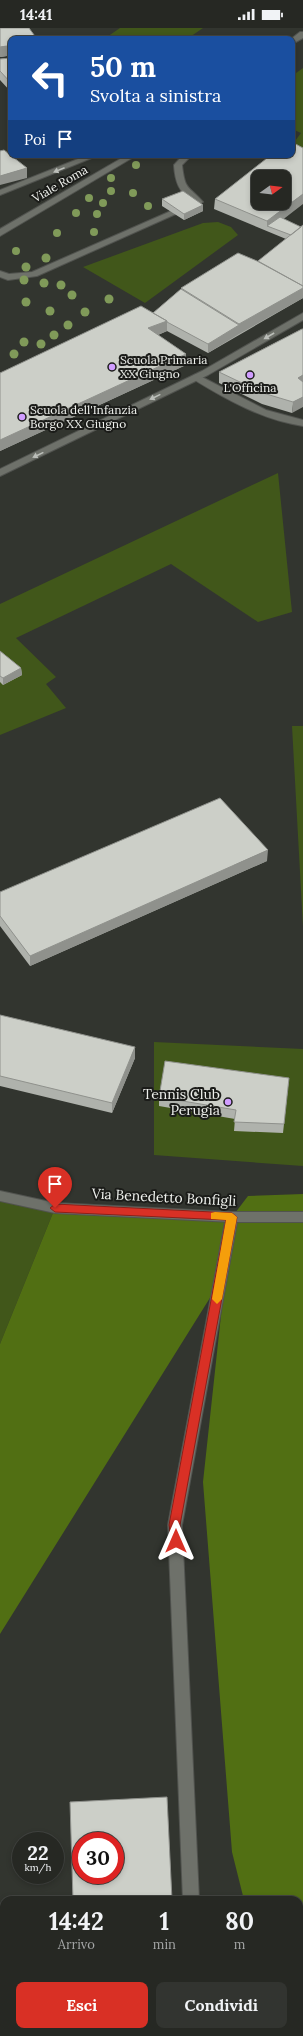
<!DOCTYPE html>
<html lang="it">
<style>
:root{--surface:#262823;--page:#323430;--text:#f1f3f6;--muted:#a4a6a6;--line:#424441;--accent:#d93025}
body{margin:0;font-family:Lora,serif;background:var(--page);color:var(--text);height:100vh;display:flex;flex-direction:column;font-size:15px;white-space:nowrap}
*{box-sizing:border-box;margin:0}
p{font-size:13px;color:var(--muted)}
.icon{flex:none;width:22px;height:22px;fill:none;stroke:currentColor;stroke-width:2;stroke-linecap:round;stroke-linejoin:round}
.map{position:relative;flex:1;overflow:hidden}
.sheet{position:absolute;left:0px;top:1868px;width:303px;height:140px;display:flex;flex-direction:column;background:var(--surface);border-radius:12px 12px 0 0;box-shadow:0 2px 6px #0003,0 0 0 1px var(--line)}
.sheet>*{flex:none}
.guide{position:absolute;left:8px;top:8px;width:287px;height:122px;border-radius:8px;box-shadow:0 2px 6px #0003,0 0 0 1px var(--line);background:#1a4fa0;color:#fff;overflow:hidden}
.needle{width:26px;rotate:75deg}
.tools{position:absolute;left:251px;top:142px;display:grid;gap:8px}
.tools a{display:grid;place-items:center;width:40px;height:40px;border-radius:8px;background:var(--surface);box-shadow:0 2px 6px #0003,0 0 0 1px var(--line);font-size:20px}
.speed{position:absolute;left:12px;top:1804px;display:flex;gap:8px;font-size:20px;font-weight:700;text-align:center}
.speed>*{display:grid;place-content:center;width:52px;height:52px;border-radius:50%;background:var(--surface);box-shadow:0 2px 6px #0003,0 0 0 1px var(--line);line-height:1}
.speed small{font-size:10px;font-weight:400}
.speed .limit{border:6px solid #d22;background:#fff;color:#111}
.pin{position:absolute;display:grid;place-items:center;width:34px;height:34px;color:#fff;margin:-41px -17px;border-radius:50% 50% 50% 0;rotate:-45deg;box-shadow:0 0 4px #0007}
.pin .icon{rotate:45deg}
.me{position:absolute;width:44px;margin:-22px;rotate:0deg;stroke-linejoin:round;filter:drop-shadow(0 0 3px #0008)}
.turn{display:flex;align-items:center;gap:14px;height:84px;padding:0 16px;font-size:18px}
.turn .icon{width:52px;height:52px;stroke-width:2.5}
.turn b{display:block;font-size:28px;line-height:34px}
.then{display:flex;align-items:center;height:38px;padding:0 16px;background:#0003;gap:8px;font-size:15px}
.eta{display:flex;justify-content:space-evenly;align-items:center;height:68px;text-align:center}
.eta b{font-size:24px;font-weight:700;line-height:28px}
.action{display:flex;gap:8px;margin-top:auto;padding:8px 16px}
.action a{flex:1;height:46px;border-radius:8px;background:var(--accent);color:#fff;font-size:16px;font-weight:700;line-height:46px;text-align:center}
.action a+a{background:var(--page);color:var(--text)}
.status{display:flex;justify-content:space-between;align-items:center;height:28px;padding:0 20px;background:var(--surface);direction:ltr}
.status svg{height:11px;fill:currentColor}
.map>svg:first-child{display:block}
.green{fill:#41571a}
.forest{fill:#516f13}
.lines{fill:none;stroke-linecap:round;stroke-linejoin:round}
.lane-casing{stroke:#51534f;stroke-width:2}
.street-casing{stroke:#51534f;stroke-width:2}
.secondary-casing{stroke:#51534f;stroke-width:2}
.lane{fill:#6e716a;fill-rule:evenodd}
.street{fill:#6e716a;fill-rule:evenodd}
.secondary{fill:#6e716a;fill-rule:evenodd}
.tree{fill:#809a59}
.wall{fill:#afb2ac}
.shaded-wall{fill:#8f918c}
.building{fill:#cccfc8;stroke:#8f918c;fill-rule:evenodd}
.oneway{fill:#bbbeb9}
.route{fill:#d93025;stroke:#8d1f18}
.slow{fill:#f59e0b}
.poi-dot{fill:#d09dff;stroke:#1b1c19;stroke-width:1.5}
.labels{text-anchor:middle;stroke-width:4;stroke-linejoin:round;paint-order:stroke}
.far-street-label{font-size:12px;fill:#eff1ed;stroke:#1b1c19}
.far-poi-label{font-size:12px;fill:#eff1ed;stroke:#1b1c19;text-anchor:start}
.poi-label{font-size:14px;fill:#eff1ed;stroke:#1b1c19;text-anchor:end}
.street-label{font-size:14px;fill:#eff1ed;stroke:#1b1c19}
</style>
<div class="status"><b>14:41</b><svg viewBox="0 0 49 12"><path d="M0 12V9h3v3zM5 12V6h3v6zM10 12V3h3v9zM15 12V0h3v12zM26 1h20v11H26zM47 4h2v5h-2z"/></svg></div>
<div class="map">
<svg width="303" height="2008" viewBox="0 0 303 2008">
<rect width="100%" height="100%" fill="#32352f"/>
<path class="green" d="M120,0h83l-16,11h-83z
M303,40v87l-11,-10 9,-12 -9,-4v-53z
M218,194l13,5 7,8 -93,68 -62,-36 120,-44z
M278,445l14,139 -34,10 -87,-58 -155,74 40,39 -10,7 20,24 -66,27v-131z
M292,698h11v201z
M154,1014l149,7v117l-149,-11z
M0,1168l55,12 -55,136z"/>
<path class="forest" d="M303,1166v759h-4v-53h-55l-12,-48 -29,-370 28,-259 -13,62 -218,349v-290l55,-136 177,9 16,-21z"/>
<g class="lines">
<defs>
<path id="lane" d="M183,127h9l-10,10c3,26 6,20 21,37l-9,5 -4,-2 3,-3c-14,-10 -18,-20 -19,-37z
M171,183l7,2 -141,63 -29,4 -8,-3v-6l9,3 23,-2z
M196,346l70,36 37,10v6c-40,-6 -76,-26 -110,-47l-2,-2z"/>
<path id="street" d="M88,127h11l-99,40v-5z
M303,285v7l-95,55 -208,101v-7l202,-98z
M232,1184l5,1 1,4 -56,308 17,375h-16l-15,-375 58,-308 1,-4z
M192,2004h16v4h-16z"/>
<path id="secondary" d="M300,4h3v6l-11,6 -1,-5z
M127,127h10l-137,81v-7z
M0,1163l55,12 177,9h71v10h-71l-177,-9 -55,-12z"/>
</defs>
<use href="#lane" class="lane-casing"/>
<use href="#street" class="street-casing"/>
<use href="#secondary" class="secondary-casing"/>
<use href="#lane" class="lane"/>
<use href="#street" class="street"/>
<use href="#secondary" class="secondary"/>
</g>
<g class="tree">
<circle cx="136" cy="137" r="4"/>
<circle cx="111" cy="150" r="4"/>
<circle cx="111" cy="163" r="4"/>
<circle cx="133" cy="165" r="4"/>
<circle cx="36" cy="168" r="4"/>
<circle cx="89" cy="170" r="4"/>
<circle cx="103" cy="175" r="4"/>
<circle cx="148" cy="178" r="4"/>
<circle cx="76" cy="185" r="4"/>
<circle cx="97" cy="186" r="4"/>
<circle cx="94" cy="204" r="4"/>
<circle cx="57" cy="205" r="4"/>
<circle cx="16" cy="223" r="4"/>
<circle cx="46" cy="230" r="4.5"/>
<circle cx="26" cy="239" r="4.5"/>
<circle cx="24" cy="252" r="4.5"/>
<circle cx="44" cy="255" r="4.5"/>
<circle cx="61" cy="257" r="4.5"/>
<circle cx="72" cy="267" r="4.5"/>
<circle cx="109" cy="271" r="4.5"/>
<circle cx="26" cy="274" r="4.5"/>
<circle cx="50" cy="283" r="4.5"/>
<circle cx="85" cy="284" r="4.5"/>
<circle cx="68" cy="297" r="4.5"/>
<circle cx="54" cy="307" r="4.5"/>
<circle cx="24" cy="314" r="4.5"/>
<circle cx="41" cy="316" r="4.5"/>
<circle cx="14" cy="326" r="4.5"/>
</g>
<path class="wall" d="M11,11v53l-11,-12v-21l8,-1 -1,-2 -7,1z
M162,171l41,12 -19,9 -22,-14z
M215,171l68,20 18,8 2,-2v73l-95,55 -41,-22 -9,4 28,19v11l-186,86v-78l153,-60 28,-24v-1l77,-27 28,-22 -72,-30z
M302,301l-10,84 -30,-9 -43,-21v-11z
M0,623l21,17 1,7 -19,10 -3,-3z
M267,833l-237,105 -30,-40v-34z
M0,987l135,43 -23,55 -112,-27z
M289,1050l-6,55 -49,-2 1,-12 -76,-13v-9z"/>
<path class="shaded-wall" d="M7,18v10l-7,1v-10z
M27,140v10l-27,7v-9z
M303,166v10l-31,24 -5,-2v-5z
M203,177v6l-19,9v-6z
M303,260v10l-64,36v-10z
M167,293v10l-19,8v-11z
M239,297v9l-31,19v-9z
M186,326v11l-186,86v-11z
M303,347v11l-5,-8z
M303,369v10l-11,6 1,-11z
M21,640l1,7 -19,10v-7z
M268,822l-1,11 -237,105v-10z
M135,1019v11l-23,55v-10z"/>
<path class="building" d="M0,0h29l8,11h-26v17l-4,-10 -7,1z
M11,30v25l-11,-12v-12z
M292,114l11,6v46l-36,27 -52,-22 56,-44h21zM258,149h26v26h-26z
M4,122l23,18 -27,8v-25z
M183,163l20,14 -19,9 -22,-15z
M280,189l21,10 -10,8 -24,-9z
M303,197v61l-45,-25z
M238,225l19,8 46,25v2l-64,36 -58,-36z
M181,261l58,36 -31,19 -41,-22v-1l-14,-8z
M141,278l26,15 -19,7 38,26 -186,86v-67z
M302,301h1v46l-5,3 5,4v15l-10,5 -30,-9 -44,-21z
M0,623l21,17 -18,10 -3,-2z
M220,770l48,52 -238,106 -30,-40v-24z
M0,987l135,32 -23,56 -112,-27z
M165,1033l124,17 -5,46 -50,-2 2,-12 -77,-13z
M167,1769l5,103h-99l-3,-98zM81,1813h34v34h-34z
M69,2004h95v4h-95z"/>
<defs><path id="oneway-solid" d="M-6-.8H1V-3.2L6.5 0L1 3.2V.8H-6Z"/></defs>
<g class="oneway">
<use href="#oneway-solid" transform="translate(59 142) rotate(158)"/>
<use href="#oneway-solid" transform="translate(269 308) rotate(150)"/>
<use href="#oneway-solid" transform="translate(155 369) rotate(154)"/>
<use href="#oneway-solid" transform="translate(38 427) rotate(154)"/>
</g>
<path class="route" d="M55,1176l177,9 5,4 -57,308 1,16 -2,3 -3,2 -4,-2 -3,-19 57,-305 -171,-8 -5,-4z"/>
<path class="slow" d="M215,1184l17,1 5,4 -15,82 -5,5 -5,-5 14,-79 -15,-1v-6z"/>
<g class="poi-dot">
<circle cx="112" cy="339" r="4"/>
<circle cx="250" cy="347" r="4"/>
<circle cx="22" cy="389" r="4"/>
<circle cx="228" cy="1074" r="4"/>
</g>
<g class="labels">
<g class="far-street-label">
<text transform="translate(60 156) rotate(-30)" y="4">Viale Roma</text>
</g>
<g class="far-poi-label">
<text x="120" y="336">Scuola Primaria<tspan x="120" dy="14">XX Giugno</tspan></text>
<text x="250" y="364" text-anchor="middle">L'Officina</text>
<text x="30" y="386">Scuola dell'Infanzia<tspan x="30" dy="14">Borgo XX Giugno</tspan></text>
</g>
<g class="poi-label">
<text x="220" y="1071">Tennis Club<tspan x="220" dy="16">Perugia</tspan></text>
</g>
<g class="street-label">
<text transform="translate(164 1169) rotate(3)" y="5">Via Benedetto Bonfigli</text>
</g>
</g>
</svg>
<div class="tools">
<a><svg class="needle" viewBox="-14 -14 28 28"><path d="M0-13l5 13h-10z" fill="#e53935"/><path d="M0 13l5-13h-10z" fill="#a4a6a6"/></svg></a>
</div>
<div class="speed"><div>22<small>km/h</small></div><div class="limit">30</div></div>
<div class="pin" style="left:55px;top:1180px;background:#d93025"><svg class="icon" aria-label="arrive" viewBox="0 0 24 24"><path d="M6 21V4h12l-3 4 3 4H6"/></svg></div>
<svg class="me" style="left:176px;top:1513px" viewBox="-20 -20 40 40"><path d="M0-17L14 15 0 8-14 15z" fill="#d93025" stroke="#fff" stroke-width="4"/></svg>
<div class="guide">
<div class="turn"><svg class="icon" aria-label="left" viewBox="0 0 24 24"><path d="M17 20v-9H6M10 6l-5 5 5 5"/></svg><div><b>50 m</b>Svolta a sinistra</div></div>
<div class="then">Poi<svg class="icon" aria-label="arrive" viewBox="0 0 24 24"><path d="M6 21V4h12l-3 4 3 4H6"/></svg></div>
</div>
<section class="sheet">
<div class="eta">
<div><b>14:42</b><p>Arrivo</p></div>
<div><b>1</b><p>min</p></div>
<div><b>80</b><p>m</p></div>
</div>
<div class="action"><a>Esci</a><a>Condividi</a></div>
</section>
</div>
